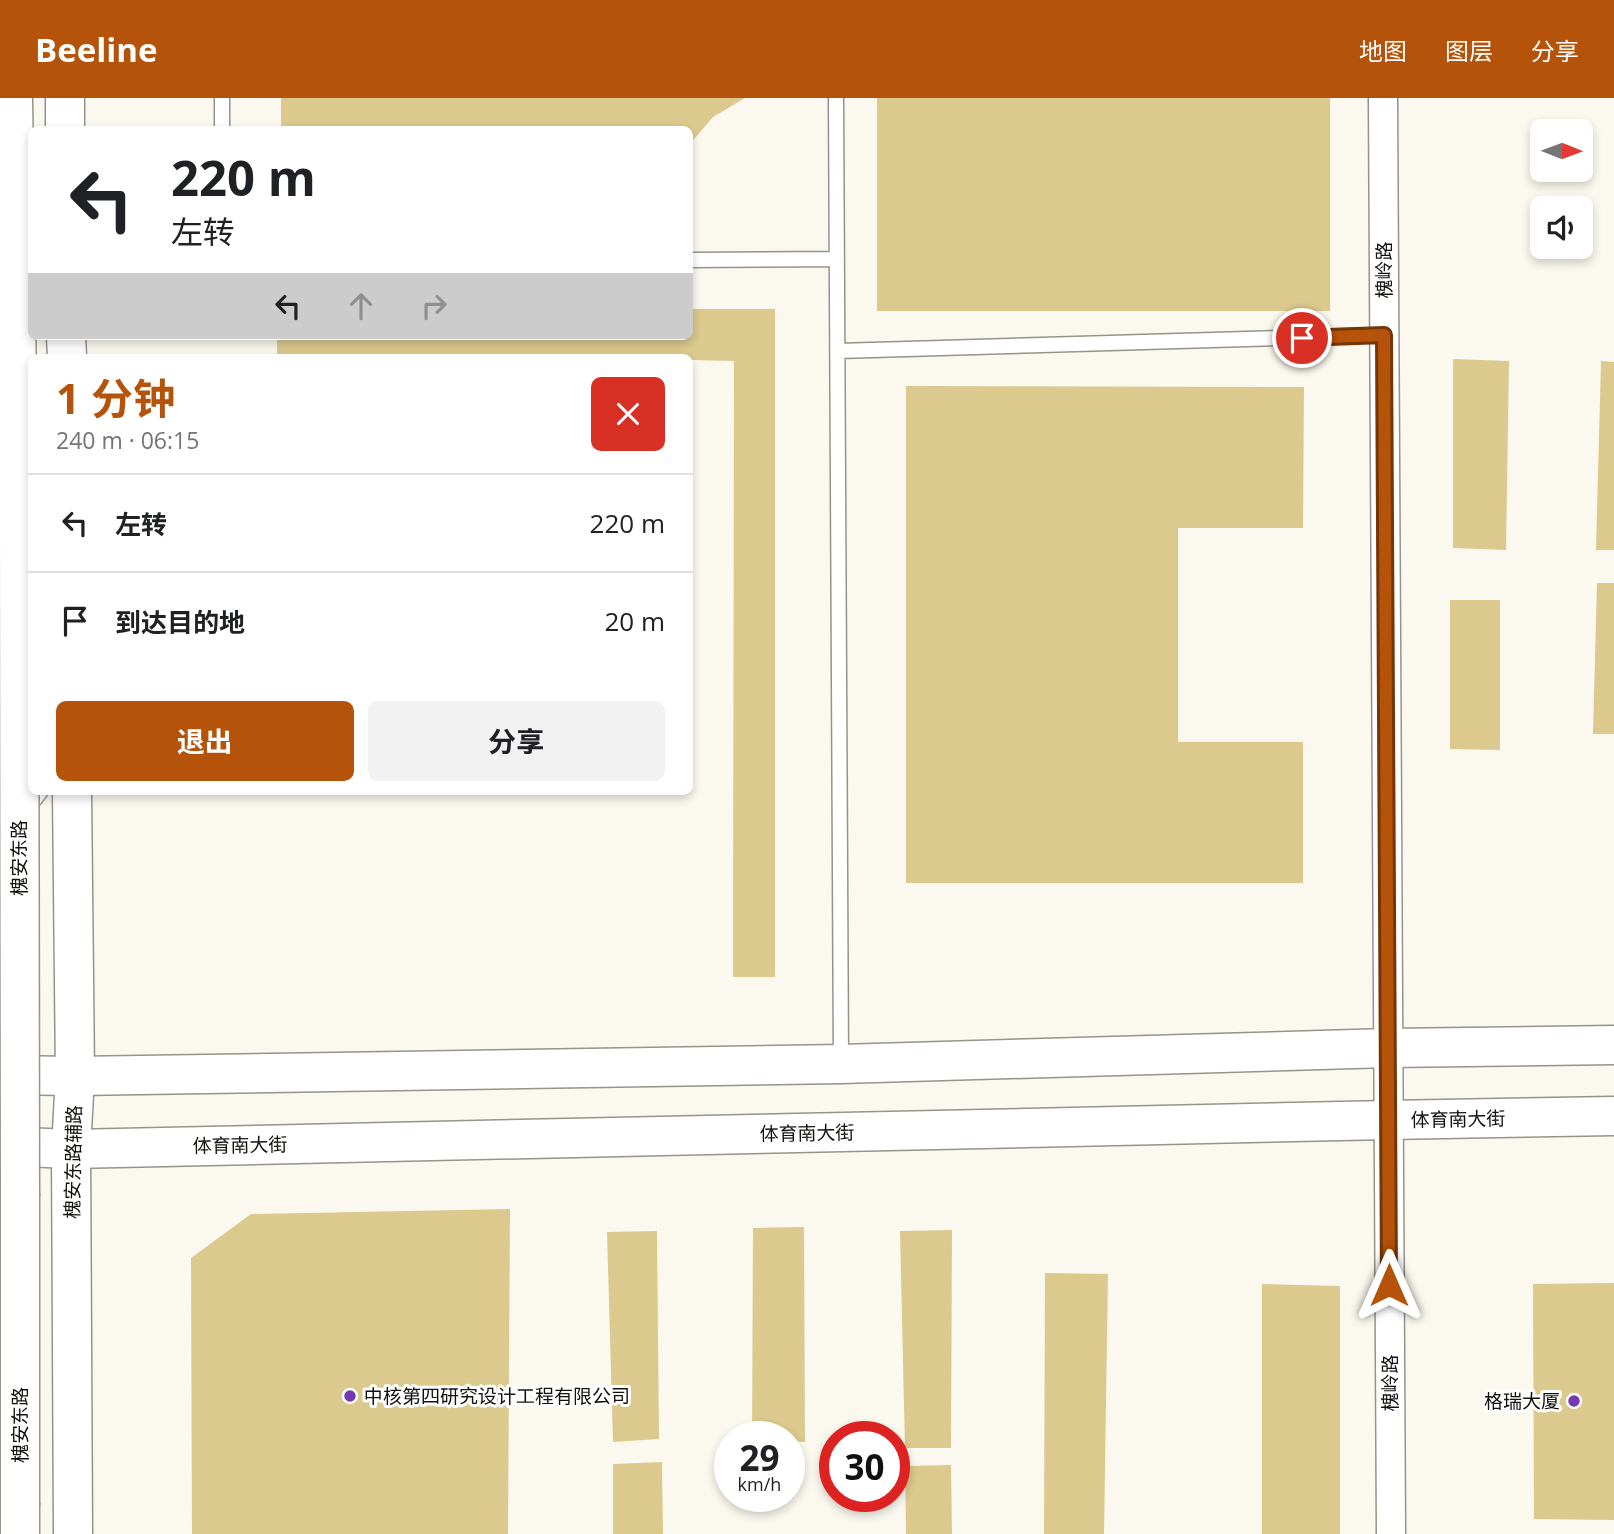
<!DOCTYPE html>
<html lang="zh">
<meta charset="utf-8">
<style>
:root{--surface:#fff;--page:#f2f2f2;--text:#202124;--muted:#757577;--line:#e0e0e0;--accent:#b45309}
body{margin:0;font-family:"Open Sans","Noto Sans SC",sans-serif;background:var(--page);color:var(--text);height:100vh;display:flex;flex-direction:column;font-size:26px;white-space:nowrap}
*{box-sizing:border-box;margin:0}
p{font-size:23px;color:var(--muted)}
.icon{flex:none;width:38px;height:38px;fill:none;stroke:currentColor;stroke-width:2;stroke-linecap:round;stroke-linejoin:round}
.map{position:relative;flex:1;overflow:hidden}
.side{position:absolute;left:28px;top:256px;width:665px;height:441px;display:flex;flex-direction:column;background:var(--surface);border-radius:10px;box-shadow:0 4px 10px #0003}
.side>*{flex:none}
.hud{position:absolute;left:28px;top:28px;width:665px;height:214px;border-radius:10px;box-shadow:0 4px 10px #0003;background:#fff;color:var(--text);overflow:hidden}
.needle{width:46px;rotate:91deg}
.controls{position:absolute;left:1530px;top:21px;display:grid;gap:14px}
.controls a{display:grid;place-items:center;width:63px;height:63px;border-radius:10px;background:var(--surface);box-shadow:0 4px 10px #0003;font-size:35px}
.speed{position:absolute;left:714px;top:1323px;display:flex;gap:14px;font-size:35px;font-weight:700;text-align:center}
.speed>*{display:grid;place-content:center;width:91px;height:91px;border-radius:50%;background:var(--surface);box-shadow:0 4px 10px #0003;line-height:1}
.speed small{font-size:18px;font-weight:400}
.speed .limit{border:10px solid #d22;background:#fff;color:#111}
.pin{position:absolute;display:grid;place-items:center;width:60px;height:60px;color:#fff;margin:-30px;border:4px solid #fff;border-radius:50%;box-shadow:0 2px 7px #0007}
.me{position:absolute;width:77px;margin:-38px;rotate:0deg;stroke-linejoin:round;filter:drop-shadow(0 0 5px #0008)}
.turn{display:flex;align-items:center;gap:24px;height:147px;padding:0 28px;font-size:32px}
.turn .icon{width:91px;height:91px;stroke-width:2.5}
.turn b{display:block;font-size:49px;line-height:60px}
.lanes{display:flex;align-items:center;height:66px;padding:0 28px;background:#0003;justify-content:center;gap:35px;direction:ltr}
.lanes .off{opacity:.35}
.round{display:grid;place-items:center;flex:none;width:74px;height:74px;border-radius:10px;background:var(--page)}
.headline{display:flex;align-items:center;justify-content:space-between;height:119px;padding:0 28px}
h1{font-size:42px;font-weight:700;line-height:52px;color:var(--accent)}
.button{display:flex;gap:14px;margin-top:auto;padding:14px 28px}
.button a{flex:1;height:80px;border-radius:10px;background:var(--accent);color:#fff;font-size:28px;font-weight:700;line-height:80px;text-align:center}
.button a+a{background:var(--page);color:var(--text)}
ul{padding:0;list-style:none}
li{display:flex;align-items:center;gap:21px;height:98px;padding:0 28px;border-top:2px solid var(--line)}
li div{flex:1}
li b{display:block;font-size:26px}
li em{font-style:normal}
header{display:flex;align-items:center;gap:42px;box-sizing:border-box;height:98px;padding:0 35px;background:var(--accent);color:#fff}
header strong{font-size:33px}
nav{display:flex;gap:38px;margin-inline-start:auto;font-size:24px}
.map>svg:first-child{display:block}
.building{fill:#dbc98d}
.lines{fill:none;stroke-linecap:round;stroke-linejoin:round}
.service-casing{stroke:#95938a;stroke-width:17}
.minor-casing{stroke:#95938a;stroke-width:31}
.secondary-casing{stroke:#95938a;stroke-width:41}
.primary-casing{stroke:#95938a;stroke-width:41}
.trunk-casing{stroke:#95938a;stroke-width:41}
.service{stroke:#fff;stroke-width:14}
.minor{stroke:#fff;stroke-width:28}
.secondary{stroke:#fff;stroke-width:38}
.primary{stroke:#fff;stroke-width:38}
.trunk{stroke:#fff;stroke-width:38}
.trunk-bridge-casing{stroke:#95938a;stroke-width:41;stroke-linecap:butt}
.trunk-bridge{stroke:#fff;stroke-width:38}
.route-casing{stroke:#753606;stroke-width:18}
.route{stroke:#b45309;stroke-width:12}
.poi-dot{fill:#753aaf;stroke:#fff;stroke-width:2.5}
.labels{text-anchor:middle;stroke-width:6;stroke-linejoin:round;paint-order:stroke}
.street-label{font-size:19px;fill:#12110e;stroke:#fff}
.poi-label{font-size:19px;fill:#12110e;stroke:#fff;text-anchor:start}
</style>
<header>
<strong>Beeline</strong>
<nav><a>地图</a><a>图层</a><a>分享</a></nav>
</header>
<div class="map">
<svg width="1614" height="1436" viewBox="0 0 1614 1436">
<rect width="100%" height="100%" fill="#fbf9ef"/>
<path class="building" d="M281,0h464l-32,19 -23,27v-14h-409z
M877,0h453v213h-453z
M690,211h85v668h-42l1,-616 -44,-1v-3h-413v-21h413z
M1453,261l56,2 -3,189 -53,-2z
M1601,263l13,1v188h-18z
M906,288l398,1 -1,141h-125v214h125v141h-397z
M1597,485h17v151h-21z
M1450,502h50v150l-50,-1z
M510,1111l-2,325h-316l-1,-276 60,-44z
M804,1129l1,215 -16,-1v-4h-37l1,-209z
M952,1132l-1,218h-46l-5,-217z
M657,1133l2,208 -46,3 -6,-210z
M1045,1175l63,1 -4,260h-60z
M1614,1185v237l-80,-1 -1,-235z
M1262,1186l78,2v248h-78z
M662,1364l1,72h-50v-70z
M951,1367l1,69h-46l-1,-68z"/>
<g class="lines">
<defs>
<path id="service" d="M222,0v32
M836,0l5,965
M690,162l147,-1
M838,253l546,-16
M0,713l35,-12 6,-8"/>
<path id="minor" d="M1383,0l8,1436"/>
<path id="secondary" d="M65,0v32
M66,238l1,21
M72,693l3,285 -4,73 2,385"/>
<path id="primary" d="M0,977l75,1 766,-12 547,-16 226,-3
M0,1048l71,3 1317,-29 226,-4"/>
<path id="trunk" d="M20,1098v307"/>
</defs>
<use href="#service" class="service-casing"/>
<use href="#minor" class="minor-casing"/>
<use href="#secondary" class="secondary-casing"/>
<use href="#primary" class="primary-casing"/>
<use href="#trunk" class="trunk-casing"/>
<use href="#service" class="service"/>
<use href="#minor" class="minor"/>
<use href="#secondary" class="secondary"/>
<use href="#primary" class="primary"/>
<use href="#trunk" class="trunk"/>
<defs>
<path id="trunk-bridge" d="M13,0l6,434 1,664
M20,1436v-31"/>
</defs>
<use href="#trunk-bridge" class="trunk-bridge-casing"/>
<use href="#trunk-bridge" class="trunk-bridge"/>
</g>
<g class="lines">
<defs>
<path id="route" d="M1302,240l82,-3 5,950"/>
</defs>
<use href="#route" class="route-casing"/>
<use href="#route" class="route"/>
</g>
<g class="poi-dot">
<circle cx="350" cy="1298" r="7"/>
<circle cx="1574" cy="1303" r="7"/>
</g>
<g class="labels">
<g class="street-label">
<text transform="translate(1384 172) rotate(-90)" y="7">槐岭路</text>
<text transform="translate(19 760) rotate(-90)" y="7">槐安东路</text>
<text transform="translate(1458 1021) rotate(-1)" y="7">体育南大街</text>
<text transform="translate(807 1035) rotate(-1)" y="7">体育南大街</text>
<text transform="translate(240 1047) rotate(-1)" y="7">体育南大街</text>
<text transform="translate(73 1064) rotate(-89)" y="7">槐安东路辅路</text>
<text transform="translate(1390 1285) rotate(-90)" y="7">槐岭路</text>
<text transform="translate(20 1327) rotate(-90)" y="7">槐安东路</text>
</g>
<g class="poi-label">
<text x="364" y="1305">中核第四研究设计工程有限公司</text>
<text x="1560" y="1310" text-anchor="end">格瑞大厦</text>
</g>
</g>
</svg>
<div class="controls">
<a><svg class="needle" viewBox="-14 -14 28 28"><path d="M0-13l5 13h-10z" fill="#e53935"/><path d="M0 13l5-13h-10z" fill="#757577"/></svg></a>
<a><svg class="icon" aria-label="sound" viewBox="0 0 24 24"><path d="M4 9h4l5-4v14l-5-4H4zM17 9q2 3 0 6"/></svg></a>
</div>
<div class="speed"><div>29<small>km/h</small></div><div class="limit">30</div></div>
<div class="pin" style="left:1302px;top:240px;background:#d93025"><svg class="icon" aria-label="arrive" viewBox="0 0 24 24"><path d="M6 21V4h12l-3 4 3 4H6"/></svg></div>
<svg class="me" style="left:1389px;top:1187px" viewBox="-20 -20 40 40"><path d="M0-17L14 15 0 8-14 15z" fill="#b45309" stroke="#fff" stroke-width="4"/></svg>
<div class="hud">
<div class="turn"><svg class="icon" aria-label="left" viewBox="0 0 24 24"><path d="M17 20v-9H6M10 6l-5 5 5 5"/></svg><div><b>220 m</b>左转</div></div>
<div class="lanes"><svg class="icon" aria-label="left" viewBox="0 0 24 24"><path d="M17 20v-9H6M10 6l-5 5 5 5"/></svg><svg class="icon off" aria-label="ahead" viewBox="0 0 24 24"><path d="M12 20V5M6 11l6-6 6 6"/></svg><svg class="icon off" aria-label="right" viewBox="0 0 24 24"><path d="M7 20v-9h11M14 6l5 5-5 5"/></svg></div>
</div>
<section class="side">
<div class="headline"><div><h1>1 分钟</h1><p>240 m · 06:15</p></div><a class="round" style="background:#d93025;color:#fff"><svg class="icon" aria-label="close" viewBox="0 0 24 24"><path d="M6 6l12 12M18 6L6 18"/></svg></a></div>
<ul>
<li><svg class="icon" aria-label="left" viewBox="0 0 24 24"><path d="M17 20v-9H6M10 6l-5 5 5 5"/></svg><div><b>左转</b></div><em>220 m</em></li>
<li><svg class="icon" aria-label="arrive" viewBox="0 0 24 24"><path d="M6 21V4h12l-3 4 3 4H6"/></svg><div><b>到达目的地</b></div><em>20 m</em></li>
</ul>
<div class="button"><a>退出</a><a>分享</a></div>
</section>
</div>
